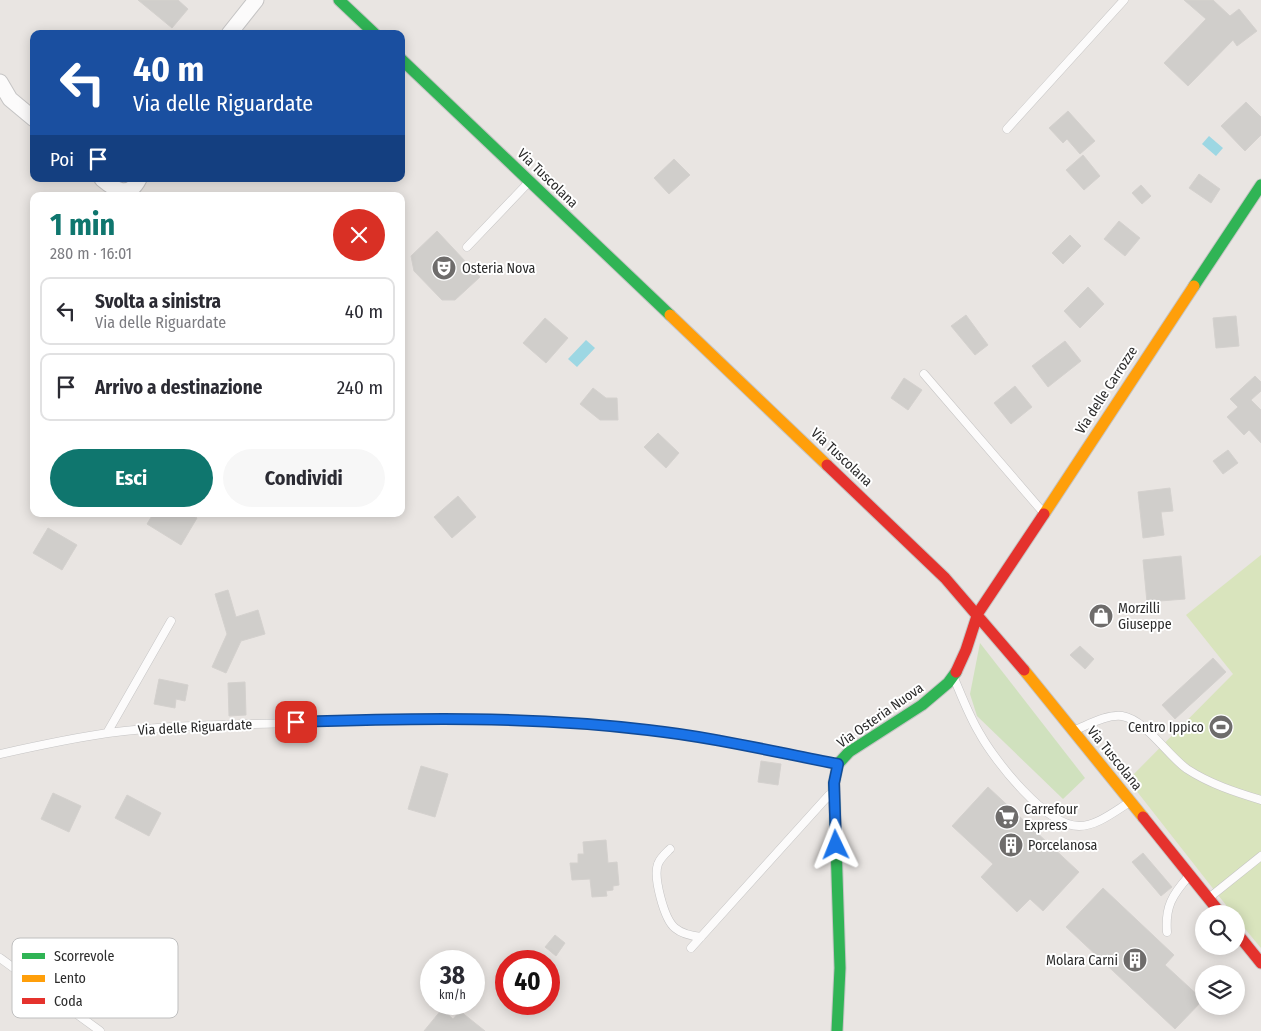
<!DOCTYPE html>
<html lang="it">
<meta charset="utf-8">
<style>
:root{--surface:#fff;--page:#f7f7f7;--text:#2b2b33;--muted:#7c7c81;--line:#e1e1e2;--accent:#0f766e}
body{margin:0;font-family:"Fira Sans Condensed",sans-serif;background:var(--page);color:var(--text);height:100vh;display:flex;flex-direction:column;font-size:19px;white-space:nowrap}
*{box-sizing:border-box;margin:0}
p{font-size:16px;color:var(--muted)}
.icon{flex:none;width:28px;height:28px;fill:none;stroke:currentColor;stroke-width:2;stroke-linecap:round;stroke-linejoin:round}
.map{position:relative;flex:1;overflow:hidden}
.drawer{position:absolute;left:30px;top:192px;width:375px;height:325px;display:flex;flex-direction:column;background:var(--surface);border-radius:10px;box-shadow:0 2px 12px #0003}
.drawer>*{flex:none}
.banner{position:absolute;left:30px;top:30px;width:375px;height:152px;border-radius:10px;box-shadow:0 2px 12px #0003;background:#1a4fa0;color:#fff;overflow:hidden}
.buttons{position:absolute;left:1195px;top:905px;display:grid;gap:10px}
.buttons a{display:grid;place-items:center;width:50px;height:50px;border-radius:50%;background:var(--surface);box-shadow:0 2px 12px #0003;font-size:25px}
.speed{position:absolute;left:420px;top:950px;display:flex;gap:10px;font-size:25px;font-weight:700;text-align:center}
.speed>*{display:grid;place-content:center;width:65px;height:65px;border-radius:50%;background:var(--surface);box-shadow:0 2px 12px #0003;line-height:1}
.speed small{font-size:12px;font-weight:400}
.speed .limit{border:8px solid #d22;background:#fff;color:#111}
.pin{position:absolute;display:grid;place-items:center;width:42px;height:42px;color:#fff;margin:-21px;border-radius:10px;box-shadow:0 2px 8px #0006}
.me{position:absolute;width:55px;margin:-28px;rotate:358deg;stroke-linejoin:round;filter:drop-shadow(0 0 4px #0008)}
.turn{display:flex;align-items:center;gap:18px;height:105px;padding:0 20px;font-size:22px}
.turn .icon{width:65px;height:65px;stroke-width:2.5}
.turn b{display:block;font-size:35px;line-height:42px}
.then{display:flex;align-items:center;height:48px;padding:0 20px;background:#0003;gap:10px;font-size:19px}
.round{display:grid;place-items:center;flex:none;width:52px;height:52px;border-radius:26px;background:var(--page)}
.summary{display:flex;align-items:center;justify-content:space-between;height:85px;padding:0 20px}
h1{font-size:30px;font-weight:700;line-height:38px;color:var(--accent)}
.button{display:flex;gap:10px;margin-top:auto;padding:10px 20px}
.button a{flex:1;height:58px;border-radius:30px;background:var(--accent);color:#fff;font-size:20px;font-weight:700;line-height:58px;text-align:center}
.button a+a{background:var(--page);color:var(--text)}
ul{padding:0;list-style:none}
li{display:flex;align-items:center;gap:15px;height:68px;margin:0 10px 8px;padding:0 10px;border:2px solid var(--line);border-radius:10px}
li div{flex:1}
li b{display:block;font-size:19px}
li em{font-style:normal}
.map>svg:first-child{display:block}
.green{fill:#d0e1be}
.pitch{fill:#d9e4bd}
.water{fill:#9dd7e3}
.building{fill:#d0cecb;stroke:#d4d1ce}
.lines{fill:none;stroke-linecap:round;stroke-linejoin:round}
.lane-casing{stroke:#c5c4c4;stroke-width:9}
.street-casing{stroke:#c5c4c4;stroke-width:17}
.fast-casing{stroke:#c5c4c4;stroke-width:13}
.slow-casing{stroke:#c5c4c4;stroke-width:13}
.jam-casing{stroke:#c5c4c4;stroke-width:13}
.lane{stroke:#fcfbfb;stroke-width:8}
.street{stroke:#fcfbfb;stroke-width:15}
.fast{stroke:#30b455;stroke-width:11}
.slow{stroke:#ff9f0a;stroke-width:11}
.jam{stroke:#e5322d;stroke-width:11}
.route-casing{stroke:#114b97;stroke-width:12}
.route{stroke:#1a73e8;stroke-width:9}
.labels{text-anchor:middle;stroke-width:4;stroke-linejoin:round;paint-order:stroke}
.street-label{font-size:14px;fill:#2b2b2b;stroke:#fff}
.poi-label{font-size:14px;fill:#2b2b2b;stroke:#fff;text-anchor:start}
.key{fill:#fff;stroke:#bfbfbf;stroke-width:1}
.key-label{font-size:14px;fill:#2b2b2b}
</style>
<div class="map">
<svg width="1261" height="1031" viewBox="0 0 1261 1031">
<rect width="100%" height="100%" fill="#e9e5e2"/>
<path class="green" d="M980,643l105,135 -22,21 -86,-83 -7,-22z"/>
<path class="pitch" d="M1261,555v393l-25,-30v-4h-3l-105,-134 105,-106 -47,-59z"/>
<path class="water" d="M1209,136l14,12 -7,8 -14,-12z
M586,340l9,8 -18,19 -9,-8z"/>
<path class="building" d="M138,0h40l10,9 -16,19z
M1184,0h29l17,16 9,-7 18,22 -20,15 -4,-6 -45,46 -24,-23 42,-44z
M1246,102l15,15v18l-16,16 -24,-25z
M1068,111l27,30 -15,13 -13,-15 -4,4 -14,-15z
M1083,155l17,21 -16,14 -18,-20z
M674,159l16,16 -21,19 -15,-16z
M1199,174l21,15 -9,14 -22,-15z
M1141,185l10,11 -9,8 -10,-11z
M1119,221l21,17 -15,18 -21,-17z
M437,231l43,46 -25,23h-13l-28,-29 -3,-15z
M1070,235l11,11 -18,18 -11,-11z
M1088,287l16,17 -24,24 -16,-17z
M966,315l22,30 -13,10 -24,-29z
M1236,316l3,30 -23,2 -3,-30z
M545,318l23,20 -22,25 -23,-20z
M1065,341l16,20 -33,26 -16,-21z
M1255,376l6,6v9l-10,9 10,10v33l-12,-13 -5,5 -17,-18 11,-10 -8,-8z
M904,378l18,12 -14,20 -17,-12z
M1015,386l17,21 -21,17 -17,-21z
M593,388l13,10h11l1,22h-18l-20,-16z
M658,433l21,20 -13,15 -22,-21z
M1228,450l10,13 -15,11 -10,-13z
M1170,488l3,23 -12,1 3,23 -21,3 -5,-46z
M458,496l18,21 -24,21 -18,-21z
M153,514h37l7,4 -16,27 -34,-21z
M48,528l29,17 -15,25 -29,-17z
M1181,556l4,43 -38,3 -4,-42z
M228,590l8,27 22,-7 7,24 -24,7 -15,32 -14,-6 15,-33 -12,-40z
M1080,646l14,13 -9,10 -15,-14z
M1213,658l13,14 -51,47 -13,-14z
M159,679l29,6 -3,16 -9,-2 -1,9 -21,-4z
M245,682l1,33 -17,1 -1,-33z
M761,761l20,3 -3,21 -20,-3z
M421,766l27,8 -13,43 -27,-8z
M988,787l91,85 -36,39 -13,-12 -13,13 -36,-35 12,-13 -41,-38z
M53,793l28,13 -12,26 -28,-13z
M127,795l34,18 -12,23 -34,-18z
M606,840l2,23 9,-1 2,23 -6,1v4l-7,1 1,5 -15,1 -2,-18 -18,1 -2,-17h8v-9h6l-1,-12z
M1143,853l29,34 -11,9 -29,-34z
M1103,888l71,67 -9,10 38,35 -28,29 -109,-102z
M555,935l10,8 -9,13 -11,-9z
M442,1009l11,10 7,-8 25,20h-61z"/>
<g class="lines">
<defs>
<path id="lane" d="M1007,129l117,-129
M467,247l61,-64
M924,374l118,137
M954,678c8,19 15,38 26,56 15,27 66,92 99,92 18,0 36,-15 51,-24
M1075,730c13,-5 32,-16 47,-14 24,4 45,39 65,53 23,15 48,23 74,31
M107,733l64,-112
M0,754c36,-8 72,-16 108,-21 60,-8 121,-8 182,-10 119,-5 241,-7 360,7 63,7 125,21 187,34
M670,849c-4,4 -10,9 -12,15 -5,13 6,55 17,64 7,6 17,8 26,9
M1210,897l51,-41
M1167,932c-2,-25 5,-37 22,-56
M691,948l138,-153
M0,958l100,73"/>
<path id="street" d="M229,34l27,-34
M0,82l10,17 24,20
M102,179c13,11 27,20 37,0"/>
<path id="fast" d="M339,0l36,34
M401,59l269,256
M1194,286l67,-101
M837,1031l3,-63 -6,-185 4,-19 11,-12 73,-47 26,-22 8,-11"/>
<path id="slow" d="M670,315l157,150
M1044,514l150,-228
M1024,670l119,147"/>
<path id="jam" d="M827,465l118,113 79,92
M956,672l10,-22 12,-37 66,-99
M1143,817l78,97
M1236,932l25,31"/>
</defs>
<use href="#lane" class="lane-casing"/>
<use href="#street" class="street-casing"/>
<use href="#fast" class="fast-casing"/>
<use href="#slow" class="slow-casing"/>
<use href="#jam" class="jam-casing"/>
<use href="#lane" class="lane"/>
<use href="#street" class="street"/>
<use href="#fast" class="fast"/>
<use href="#slow" class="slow"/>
<use href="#jam" class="jam"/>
</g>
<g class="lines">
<defs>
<path id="route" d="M296,722c117,-4 236,-6 352,8 64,7 127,22 190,34l-4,19 2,62"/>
</defs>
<use href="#route" class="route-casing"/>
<use href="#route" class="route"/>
</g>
<defs>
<symbol id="theatre-disc" viewBox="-11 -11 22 22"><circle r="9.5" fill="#6e6c6b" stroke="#fff"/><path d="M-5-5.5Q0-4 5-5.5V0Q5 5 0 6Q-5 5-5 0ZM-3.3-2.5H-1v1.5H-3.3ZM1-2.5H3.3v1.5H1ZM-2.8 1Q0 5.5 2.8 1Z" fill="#fff"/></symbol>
<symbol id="shop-disc" viewBox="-11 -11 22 22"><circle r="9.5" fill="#6e6c6b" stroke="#fff"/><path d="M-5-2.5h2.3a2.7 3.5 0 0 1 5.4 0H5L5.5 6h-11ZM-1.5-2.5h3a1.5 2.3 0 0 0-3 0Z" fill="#fff"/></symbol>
<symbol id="stadium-disc" viewBox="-11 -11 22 22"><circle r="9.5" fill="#6e6c6b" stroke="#fff"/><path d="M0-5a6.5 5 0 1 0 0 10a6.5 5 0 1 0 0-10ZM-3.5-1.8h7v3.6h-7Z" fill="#fff"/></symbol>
<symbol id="supermarket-disc" viewBox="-11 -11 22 22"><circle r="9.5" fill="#6e6c6b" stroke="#fff"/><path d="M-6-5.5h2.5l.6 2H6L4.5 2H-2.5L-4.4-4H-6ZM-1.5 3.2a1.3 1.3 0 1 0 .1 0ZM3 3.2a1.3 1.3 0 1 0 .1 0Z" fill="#fff"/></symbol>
<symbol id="building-disc" viewBox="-11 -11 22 22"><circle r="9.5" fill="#6e6c6b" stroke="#fff"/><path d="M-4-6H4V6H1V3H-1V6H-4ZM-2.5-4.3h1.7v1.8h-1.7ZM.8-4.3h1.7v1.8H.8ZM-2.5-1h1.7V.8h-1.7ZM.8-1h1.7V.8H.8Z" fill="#fff"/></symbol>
</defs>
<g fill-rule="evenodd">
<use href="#theatre-disc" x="430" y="254" width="28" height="28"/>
<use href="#shop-disc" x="1087" y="602" width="28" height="28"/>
<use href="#stadium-disc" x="1207" y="713" width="28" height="28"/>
<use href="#supermarket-disc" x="993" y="803" width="28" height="28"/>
<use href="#building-disc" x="997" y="831" width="28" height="28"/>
<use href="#building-disc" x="1121" y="946" width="28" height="28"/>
</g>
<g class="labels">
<g class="street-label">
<text transform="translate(548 178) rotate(44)" y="5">Via Tuscolana</text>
<text transform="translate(1106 390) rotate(-57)" y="5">Via delle Carrozze</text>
<text transform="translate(842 457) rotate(43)" y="5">Via Tuscolana</text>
<text transform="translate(880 715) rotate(-35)" y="5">Via Osteria Nuova</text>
<text transform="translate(195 727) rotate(-3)" y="5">Via delle Riguardate</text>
<text transform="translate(1115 758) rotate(51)" y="5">Via Tuscolana</text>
</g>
<g class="poi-label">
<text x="462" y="273">Osteria Nova</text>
<text x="1118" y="613">Morzilli<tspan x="1118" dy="16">Giuseppe</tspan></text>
<text x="1204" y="732" text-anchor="end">Centro Ippico</text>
<text x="1024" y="814">Carrefour<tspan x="1024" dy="16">Express</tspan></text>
<text x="1028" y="850">Porcelanosa</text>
<text x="1118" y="965" text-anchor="end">Molara Carni</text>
</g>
</g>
<rect x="12" y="938" width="166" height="80" rx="8" class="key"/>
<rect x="22" y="953" width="23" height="6" fill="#30b455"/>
<rect x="22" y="975" width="23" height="7" fill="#ff9f0a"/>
<rect x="22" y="998" width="23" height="6" fill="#e5322d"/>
<g class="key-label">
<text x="54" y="961">Scorrevole</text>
<text x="54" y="983">Lento</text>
<text x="54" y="1006">Coda</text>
</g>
</svg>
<div class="buttons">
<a><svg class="icon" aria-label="search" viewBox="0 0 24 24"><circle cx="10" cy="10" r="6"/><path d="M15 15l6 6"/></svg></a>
<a><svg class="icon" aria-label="layers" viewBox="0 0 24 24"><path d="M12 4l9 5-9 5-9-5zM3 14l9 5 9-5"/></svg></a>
</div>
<div class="speed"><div>38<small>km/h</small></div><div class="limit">40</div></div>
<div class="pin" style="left:296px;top:722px;background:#d93025"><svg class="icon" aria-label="arrive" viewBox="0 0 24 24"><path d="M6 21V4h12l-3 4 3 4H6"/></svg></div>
<svg class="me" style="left:836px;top:845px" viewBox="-20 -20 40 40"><path d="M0-17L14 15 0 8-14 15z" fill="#1a73e8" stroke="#fff" stroke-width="4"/></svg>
<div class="banner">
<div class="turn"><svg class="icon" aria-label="left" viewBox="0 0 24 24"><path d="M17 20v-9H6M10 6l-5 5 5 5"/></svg><div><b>40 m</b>Via delle Riguardate</div></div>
<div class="then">Poi<svg class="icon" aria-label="arrive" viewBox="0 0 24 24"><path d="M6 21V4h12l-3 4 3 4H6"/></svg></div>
</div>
<section class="drawer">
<div class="summary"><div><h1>1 min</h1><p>280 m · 16:01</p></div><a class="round" style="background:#d93025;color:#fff"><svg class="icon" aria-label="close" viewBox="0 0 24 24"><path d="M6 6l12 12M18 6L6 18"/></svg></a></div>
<ul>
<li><svg class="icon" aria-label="left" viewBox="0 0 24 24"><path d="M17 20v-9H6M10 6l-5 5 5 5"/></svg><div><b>Svolta a sinistra</b><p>Via delle Riguardate</p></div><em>40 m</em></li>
<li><svg class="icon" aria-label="arrive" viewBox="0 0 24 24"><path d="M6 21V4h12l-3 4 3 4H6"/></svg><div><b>Arrivo a destinazione</b></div><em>240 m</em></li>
</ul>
<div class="button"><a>Esci</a><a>Condividi</a></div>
</section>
</div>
